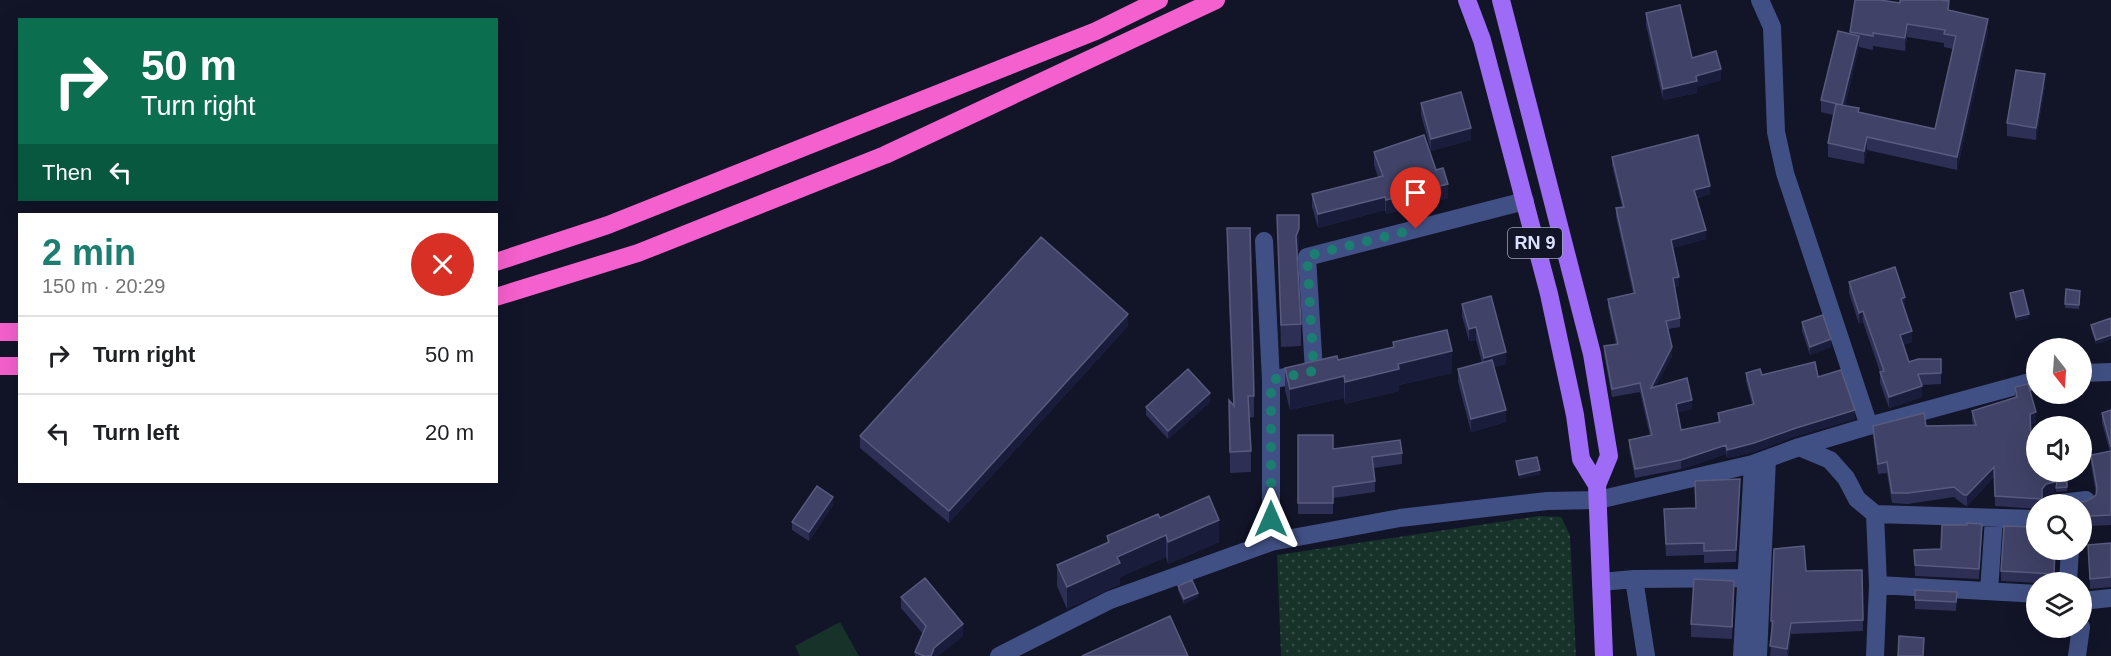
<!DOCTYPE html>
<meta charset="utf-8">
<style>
:root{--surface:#fff;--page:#f6f6f6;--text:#202124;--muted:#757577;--line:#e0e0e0;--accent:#1c7e70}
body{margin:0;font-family:Helvetica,sans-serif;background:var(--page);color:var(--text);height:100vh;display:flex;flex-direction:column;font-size:22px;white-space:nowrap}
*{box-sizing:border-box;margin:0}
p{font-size:20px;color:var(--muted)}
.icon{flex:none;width:33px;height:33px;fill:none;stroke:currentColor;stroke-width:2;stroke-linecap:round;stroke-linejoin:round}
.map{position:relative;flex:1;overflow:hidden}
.drawer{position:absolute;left:18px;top:213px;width:480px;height:270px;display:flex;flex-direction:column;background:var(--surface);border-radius:0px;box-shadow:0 6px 24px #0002}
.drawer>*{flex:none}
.top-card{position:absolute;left:18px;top:18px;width:480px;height:183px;border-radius:0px;box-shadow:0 6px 24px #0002;background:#0b6e4f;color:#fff;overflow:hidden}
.needle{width:39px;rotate:163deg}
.tools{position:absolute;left:2026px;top:338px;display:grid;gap:12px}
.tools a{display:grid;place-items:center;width:66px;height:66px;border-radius:50%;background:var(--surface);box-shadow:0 6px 24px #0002;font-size:30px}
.pin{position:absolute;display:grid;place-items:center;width:51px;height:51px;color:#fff;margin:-62px -26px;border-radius:50% 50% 50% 0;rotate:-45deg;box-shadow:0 0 6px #0007}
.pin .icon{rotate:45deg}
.me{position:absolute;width:66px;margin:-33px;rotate:0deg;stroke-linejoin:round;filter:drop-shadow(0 0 4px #0008)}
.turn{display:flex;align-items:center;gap:21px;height:126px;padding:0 24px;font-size:27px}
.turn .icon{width:78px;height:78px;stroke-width:2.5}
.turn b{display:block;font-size:42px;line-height:51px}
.then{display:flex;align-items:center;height:57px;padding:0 24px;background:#0003;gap:12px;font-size:22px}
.round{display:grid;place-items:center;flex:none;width:63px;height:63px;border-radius:32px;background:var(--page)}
.overview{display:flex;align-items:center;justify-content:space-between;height:102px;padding:0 24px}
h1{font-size:36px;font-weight:600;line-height:45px;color:var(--accent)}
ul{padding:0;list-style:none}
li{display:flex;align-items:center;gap:18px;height:78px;padding:0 24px;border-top:2px solid var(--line)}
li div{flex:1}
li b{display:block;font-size:22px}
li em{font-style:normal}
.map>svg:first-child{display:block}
.park{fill:#163229}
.garden{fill:url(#garden-dots)}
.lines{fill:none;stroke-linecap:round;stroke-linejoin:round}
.minor{stroke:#415084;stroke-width:18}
.major{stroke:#9d6bf5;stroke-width:18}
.highway{stroke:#f460cd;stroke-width:18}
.wall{fill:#2d2f55;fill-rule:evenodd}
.shaded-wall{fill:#1a1c3b}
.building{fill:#404267;stroke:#585b7e;stroke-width:1.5}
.route{stroke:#1c7e70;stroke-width:10;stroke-dasharray:0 18}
.labels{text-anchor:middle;stroke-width:6;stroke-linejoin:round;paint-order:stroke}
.shield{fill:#121428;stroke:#9fa4bd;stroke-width:1.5}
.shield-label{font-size:18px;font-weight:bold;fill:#dce1fd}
</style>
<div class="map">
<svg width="2111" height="656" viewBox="0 0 2111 656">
<defs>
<pattern id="garden-dots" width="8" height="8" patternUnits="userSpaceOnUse" patternTransform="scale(1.5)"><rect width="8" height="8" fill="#163229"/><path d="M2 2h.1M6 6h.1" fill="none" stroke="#374f49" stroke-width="1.8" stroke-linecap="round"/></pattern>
</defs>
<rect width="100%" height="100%" fill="#121428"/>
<path class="park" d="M840,622l19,34h-59l-5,-10z"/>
<path class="garden" d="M1539,516l22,1 9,18 6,121h-295l-4,-101z"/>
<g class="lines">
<path class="minor" d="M1760,0l12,27 4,105 9,41 84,253
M1264,241l7,139
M1314,371l-7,-114 218,-56
M2082,373l29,-1
M1799,447l31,13 16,18 11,21 18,15 3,71 -3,71
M2052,504l34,-4
M1875,514l162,5
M1271,542v-162l38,-8
M1634,579l124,-1
M1601,582l33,-3 12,77
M2068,582l2,-33
M1878,585l159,9
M1989,591l5,-73
M2082,601l29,-3
M999,656l111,-56 161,-58 129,-24 147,-17 51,-1 155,-36 46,-17 70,-21 168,-46
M1742,656l11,-192
M1758,656l9,-197
M2077,656l4,-29"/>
<path class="major" d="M1467,0l15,40 67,254 26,121 6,44 16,26 7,171
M1501,0l91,354 17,102 -12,29"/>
<path class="highway" d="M496,262l112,-37 488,-194 63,-31
M496,297l142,-44 247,-98 331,-155
M0,332h20
M0,366h20"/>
</g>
<path class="wall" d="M1855,0l45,3 49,7 39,22 -31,138 -90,-20 -3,14 -36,-7v-14l5,-28 -12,-3v-12l29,-67zM1907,37l37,6v4l9,2 -18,80 -76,-17 -14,-6 14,-59 14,3v-4l32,5z
M1646,13l46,45 29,22 -24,7v6l-34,7 -17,-75z
M2045,86l-9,54 -29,-4v-13z
M1421,103l50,37 -40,11 -10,-36z
M1374,152l62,18 12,28 -62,16 -1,-4 -67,18 -6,-21v-13l66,-17 -4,-12z
M1612,157l98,37 -13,4 9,41 -34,9 7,38 -5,1 6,31v9l-12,2 4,27 -16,30 36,23 -14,3 3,18 37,-8v-9l34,-9 -6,-23v-8l16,2 56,2 37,42 -59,17 -42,16 -27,6 -1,-4 -45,15 -46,9 -6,-30v-8l21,-4 -10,-44 -28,5 -8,-43v-8l12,-2 -8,-37v-8l25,-6 -17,-76v-9l6,-1 -10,-42z
M1277,215l22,34 -2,6 4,69v22l-20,1z
M1227,228l27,168v21l-5,1 2,33v21l-21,1 -1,-73 4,5 -6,-156z
M1849,282l56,26 7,34 -9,3 6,17 32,-3v25l-19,1v12l-33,11 -9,-25v-11l-17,-50 -4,2 -10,-31z
M2066,289l14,2 -1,18 -14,-1z
M2010,293l19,25 -13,3 -6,-23z
M1462,304l44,60 -12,3 12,55 -35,10 -13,-50v-13l24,-6 -6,-23 -7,1 -7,-25z
M1802,322l29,25 -21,8 -8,-24z
M2091,325l20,14 -15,5 -5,-15z
M1128,326l-179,197 -89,-75v-12z
M1393,342l59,31 -53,12v6l-54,13 -1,-6 -54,12 -5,-20v-22l53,-8 55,-13z
M2015,387l21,36 -5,1 1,38 23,30 -9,3 -4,4v5h-5v5l-42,-3 -1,-29 -27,29 -3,-1 -10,-8 -46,7 -16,-1 -5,-30 -9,1 -5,-37v-11l100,-1 -1,-4v-10l43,-13z
M1210,402l-42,37 -22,-24v-8z
M2111,410v115l-20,1v13l-9,1v-36l14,-9v-1l-5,-29v-10l19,-3 -8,-29v-10z
M1298,435l35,14 69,4v11l-28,4 1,13v11l-42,6v16h-35z
M2067,473v18l-11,1v-4z
M1740,491l-4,71 -32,1v-8l-38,1 -2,-35z
M833,505l-24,36 -17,-11v-8z
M1160,518l59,24 -51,22 -2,-7 -46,20v7l-53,25 -10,-23v-21l50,-22v-7z
M1982,534l-3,45 -64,-3 -1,-26 27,-1z
M2111,543v44l-21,2 -2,-44z
M2056,549l-2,33 -17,1 -36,-2v-10z
M1862,570l1,61 -72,3 -3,22h-18l2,-23h-1v-12l35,-50z
M1178,586l20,11 -14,7 -6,-14z
M1915,590l42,2 -1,19 -41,-2z
M1734,593l-2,46 -41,-2v-13z
M901,597l62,39 -25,20h-23v-4l8,-18 -22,-26z"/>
<path class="shaded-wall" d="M1988,19v13l-31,138v-13z
M1907,24v13l-2,14v-13z
M1859,36v12l-17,69v-12z
M1721,69v11l-24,7v6l-34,7v-11l33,-13z
M2045,74v12l-9,54v-12z
M1471,128v12l-40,11v-12z
M1867,137v13l-3,14v-13z
M1448,184v14l-62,16v-14z
M1710,186v8l-16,4v-8z
M1385,197v13l-67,18v-14z
M1299,228v21l-3,9v-22z
M1706,230v9l-35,9v-8z
M1679,277v9l-6,1v-9z
M1905,297v11l-4,2v-11z
M1863,311v11l-4,2v-11z
M1128,314v12l-179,197v-12z
M2029,314v4l-13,3v-4z
M1476,327v13l-7,1v-12z
M1912,331v11l-12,4v-11z
M2111,335v4l-15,5v-4z
M1831,339v8l-21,8v-8z
M1672,347v9l-21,40v-8z
M1452,351v22l-53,12v6l-54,13v-22l53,-18z
M1506,352v12l-22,6v-12z
M1344,376v22l-54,12v-21z
M1922,386v11l-33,11v-11z
M1210,393v9l-42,37v-8z
M1692,400v9l-16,4v-9z
M1506,410v12l-35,10v-13z
M1855,410v9l-59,17 -42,16 -27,6v-8z
M2036,412v11l-6,1v-10z
M1726,445v9l-45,15v-9z
M1994,467v10l-27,29v-11z
M1540,470v5l-21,4v-4z
M1740,479v12l-4,71v-12z
M2055,482v10l-9,3 -4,4v-10l4,-5z
M833,497v8l-24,36v-9z
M1219,520v22l-51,22v-22z
M1982,524v10l-3,45v-10z
M1166,535v22l-46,20v7l-53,25v-22l50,-30z
M1734,581v12l-2,46v-12z
M1198,593v4l-14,7v-5z
M1791,623v11l-4,22v-7z
M963,624v12l-25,20h-7l3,-8z"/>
<path class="building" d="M1855,0h25l20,3v-3h41l8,1 -1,9 40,9 -31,138 -90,-20 -3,14 -36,-8 8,-39 23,4 -1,4 77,17 21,-93 -12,-2 1,-4 -38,-6 -2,14 -32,-5v3l-23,-4z
M1680,5l12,53 24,-7 5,18 -25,7 1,5 -34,8 -17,-76z
M1838,31l21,5 -17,69 -21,-5z
M2016,70l29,4 -9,54 -29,-5z
M1461,92l10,36 -40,11 -10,-36z
M1424,135l12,35 7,-2 5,16 -62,16 -1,-3 -67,17 -6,-20 71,-18 -9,-24z
M1698,135l12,51 -16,4 12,40 -35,10 8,37 -6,1 7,40 -14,3 6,26 -21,41 36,-10 5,22 -16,4 5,26 39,-8 -2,-9 36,-9 -8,-31 14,-4 2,6 53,-13 3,15 23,-7 14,40 -59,18 -42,15 -27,7 -1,-5 -45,15 -46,9 -6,-29 23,-5 -12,-52 -28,6 -8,-43 14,-2 -10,-45 27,-6 -19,-85 8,-1 -12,-50z
M1277,215h22v13l-3,8 5,88 -20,1z
M1227,228h23l4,168h-6l3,55 -21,1 -1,-52 5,6z
M1041,237l87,77 -179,197 -89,-75z
M1895,267l10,30 -4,2 11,32 -12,4 9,27 9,-3h23v14l-23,1 4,12 -33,11 -9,-25 4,-1 -21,-60 -4,2 -10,-31z
M2066,289l14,2 -1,14 -14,-1z
M2023,290l6,24 -13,3 -6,-24z
M1491,296l15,56 -22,6 -8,-31 -7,2 -7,-25z
M1823,315l8,24 -21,8 -8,-25z
M2111,318v17l-15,5 -5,-15z
M1447,330l5,21 -54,13 1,5 -54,13 -1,-6 -54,13 -5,-21 52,-12 1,4 56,-13 -1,-5z
M1492,360l14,50 -35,9 -13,-50z
M1188,369l22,24 -42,38 -22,-24z
M2028,384l8,28 -6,2 2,48h5v9h15l3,11 -9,2 -4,5v10l-47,-3 -1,-29 -27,28h-3l-10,-8 -46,6h-16l-5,-31 -9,2 -5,-38 51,-13 2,13 50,-1 -4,-14 45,-14 -2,-10z
M2111,410v37l-9,-34z
M1298,435h35v14l67,-9 2,13 -30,4 3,24 -42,6v16h-35z
M2111,451v64l-21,1 1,13 -9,1v-26h-18l23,-3 9,-6 1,-7 -6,-33z
M1537,457l3,13 -21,5 -3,-14z
M2058,473h9v14l-11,1z
M1740,479l-4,71 -32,1v-8l-38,1 -2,-35 32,-1 -1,-27z
M817,486l16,11 -24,35 -17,-10z
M1209,496l10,24 -51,22 -2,-7 -49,22 3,6 -53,24 -10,-22 52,-23 -2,-6 51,-22 2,4z
M1967,523l15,1 -3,45 -64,-4 -1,-15 27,-1 1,-24h25z
M2004,526l33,1v22h18l-1,25 -53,-3z
M2111,543v34l-21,2 -2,-34z
M1804,546l2,25 56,-1 1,50 -72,3 -4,26 -17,-3 3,-25h-2l3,-72z
M925,578l38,46 -29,24 -3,8h-7l-9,-4 11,-26 -25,-29z
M1694,579l40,2 -2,46 -41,-3z
M1192,580l6,13 -14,6 -6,-13z
M1915,590l42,2 -1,10 -41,-2z
M1170,616l18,40h-106z
M1899,636l25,2 -1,18h-25z"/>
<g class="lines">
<path class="route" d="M1271,519v-139l43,-9 -7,-115 109,-27"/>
</g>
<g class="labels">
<rect class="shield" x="1508" y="228" width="54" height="30" rx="4.5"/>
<g class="shield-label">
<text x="1535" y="249">RN 9</text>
</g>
</g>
</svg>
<div class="tools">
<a><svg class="needle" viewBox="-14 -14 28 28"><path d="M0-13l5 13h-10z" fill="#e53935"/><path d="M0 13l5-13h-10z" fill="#757577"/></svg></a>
<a><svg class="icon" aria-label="sound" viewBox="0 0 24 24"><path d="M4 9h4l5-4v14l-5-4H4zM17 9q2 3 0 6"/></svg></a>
<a><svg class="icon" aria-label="search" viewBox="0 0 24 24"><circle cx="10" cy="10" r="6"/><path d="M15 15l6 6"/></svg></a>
<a><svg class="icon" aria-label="layers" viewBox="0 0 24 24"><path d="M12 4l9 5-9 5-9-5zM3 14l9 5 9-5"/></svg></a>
</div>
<div class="pin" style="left:1416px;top:229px;background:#d93025"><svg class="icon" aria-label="arrive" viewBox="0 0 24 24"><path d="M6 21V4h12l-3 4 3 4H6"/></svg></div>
<svg class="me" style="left:1271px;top:519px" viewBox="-20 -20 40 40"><path d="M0-17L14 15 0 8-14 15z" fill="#1c7e70" stroke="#fff" stroke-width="4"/></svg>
<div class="top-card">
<div class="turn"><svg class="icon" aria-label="right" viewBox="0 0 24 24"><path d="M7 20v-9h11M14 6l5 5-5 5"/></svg><div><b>50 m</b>Turn right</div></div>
<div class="then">Then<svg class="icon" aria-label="left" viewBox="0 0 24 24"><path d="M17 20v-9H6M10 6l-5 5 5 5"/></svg></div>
</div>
<section class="drawer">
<div class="overview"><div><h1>2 min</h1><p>150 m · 20:29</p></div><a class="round" style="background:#d93025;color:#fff"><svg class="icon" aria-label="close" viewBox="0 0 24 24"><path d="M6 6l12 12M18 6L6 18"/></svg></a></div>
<ul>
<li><svg class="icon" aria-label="right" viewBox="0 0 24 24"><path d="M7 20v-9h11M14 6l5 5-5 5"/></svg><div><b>Turn right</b></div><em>50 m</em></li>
<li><svg class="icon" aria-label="left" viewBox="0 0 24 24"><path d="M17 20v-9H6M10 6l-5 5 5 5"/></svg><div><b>Turn left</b></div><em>20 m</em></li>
</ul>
</section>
</div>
